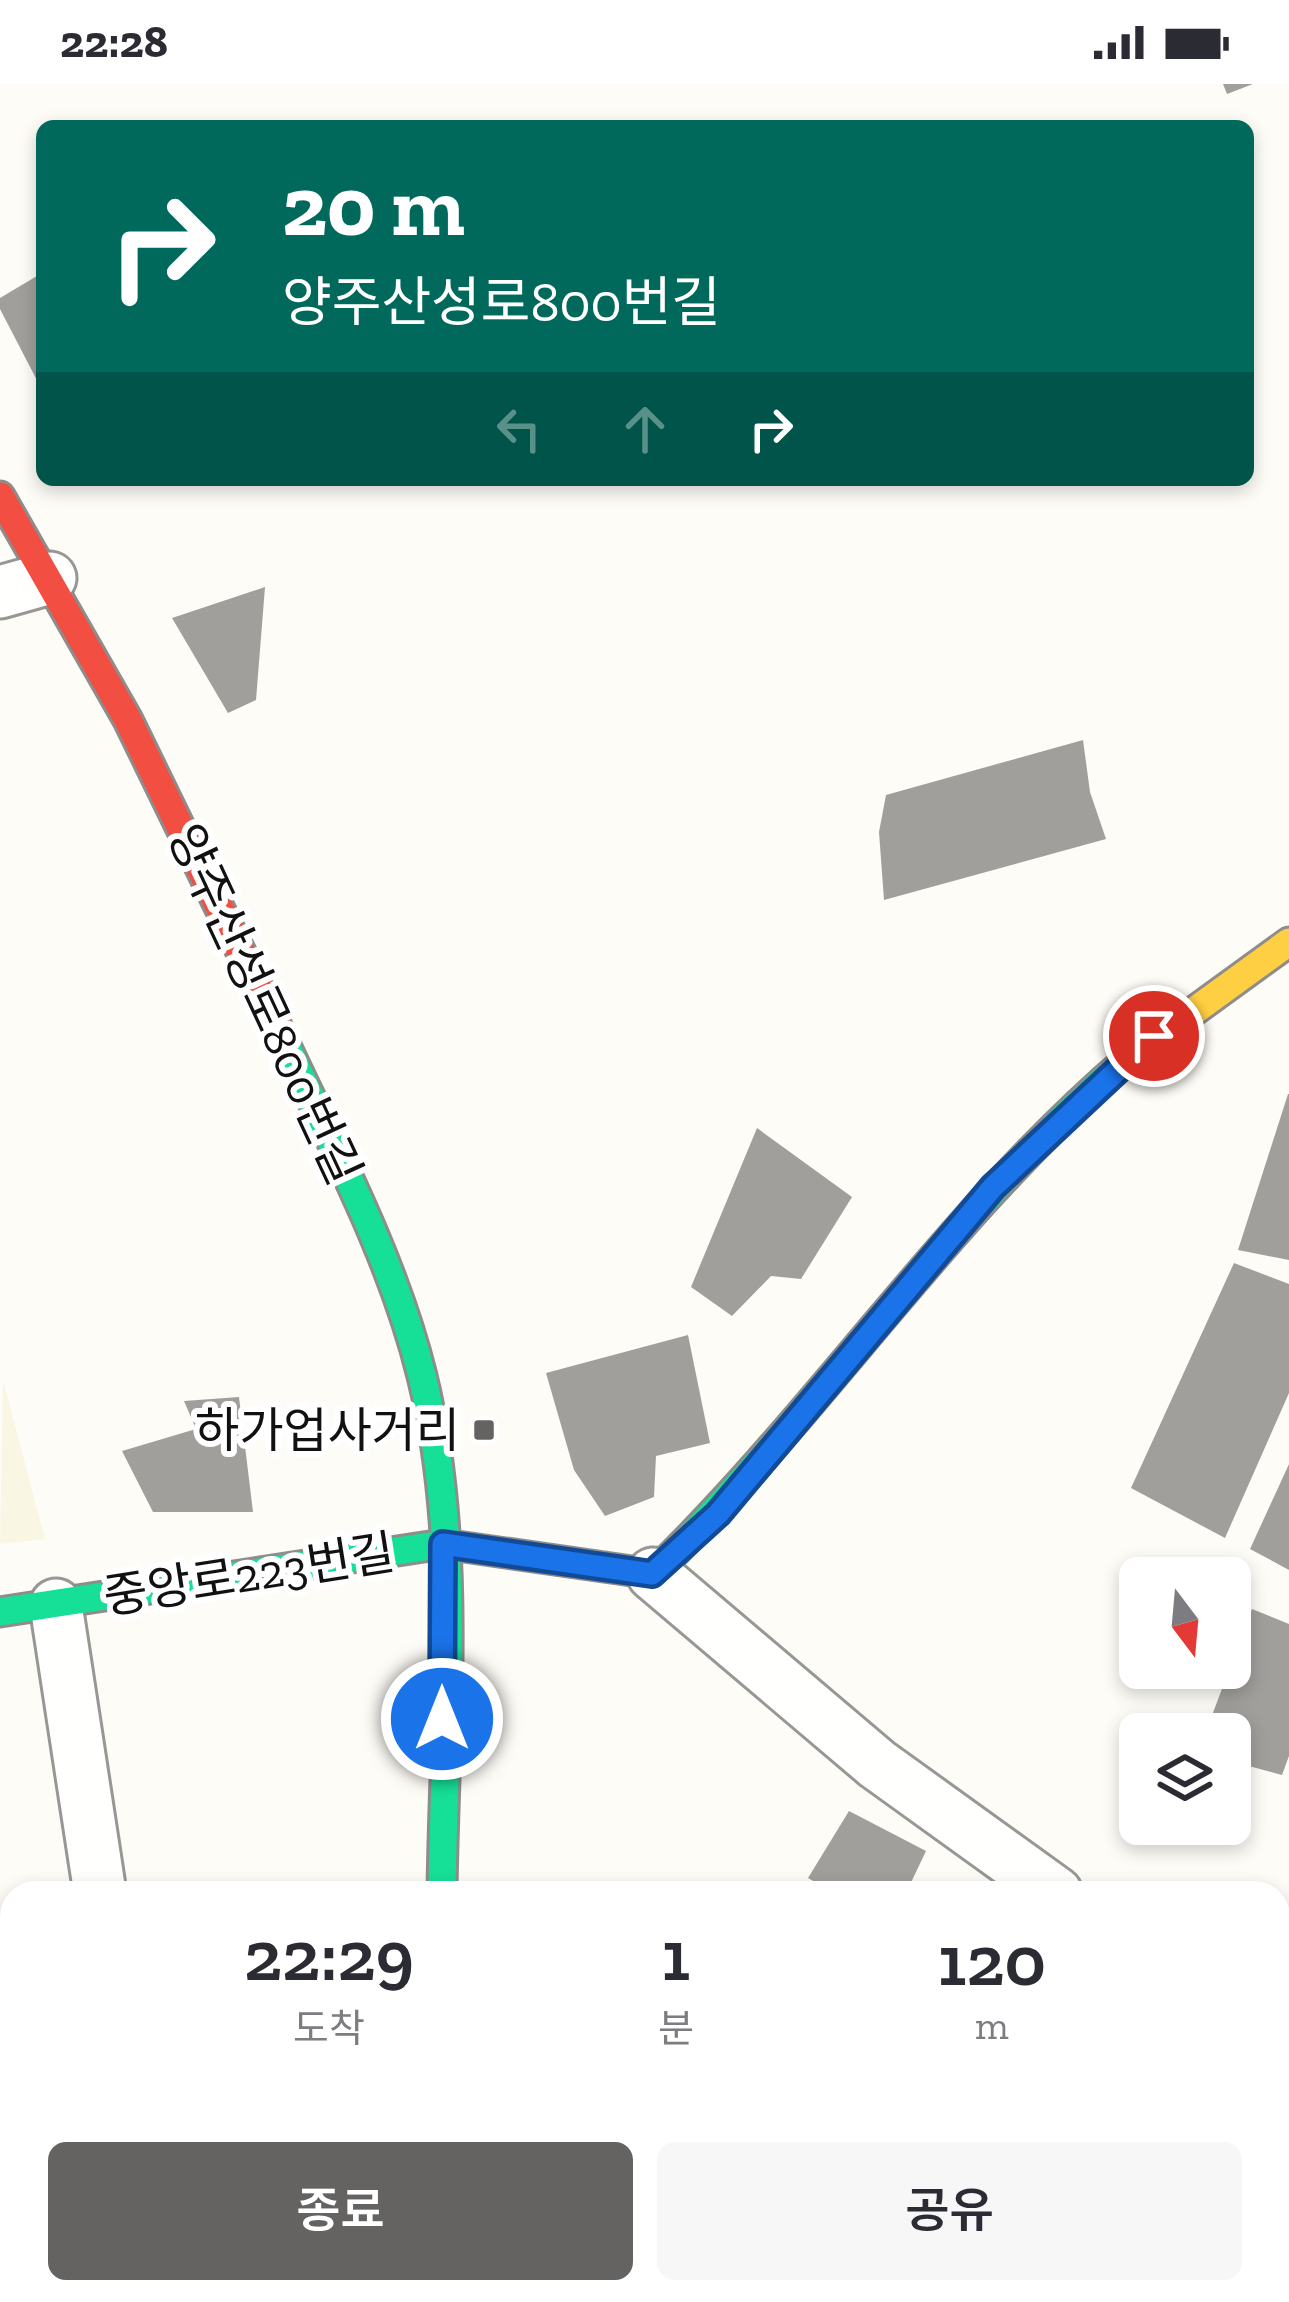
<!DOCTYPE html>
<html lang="ko">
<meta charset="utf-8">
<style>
:root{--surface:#fff;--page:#f7f7f7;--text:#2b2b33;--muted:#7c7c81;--accent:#646362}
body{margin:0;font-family:"Zilla Slab","Noto Sans KR",serif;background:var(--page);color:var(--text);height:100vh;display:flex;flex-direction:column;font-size:45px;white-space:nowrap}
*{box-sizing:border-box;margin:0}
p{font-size:39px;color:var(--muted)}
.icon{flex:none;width:66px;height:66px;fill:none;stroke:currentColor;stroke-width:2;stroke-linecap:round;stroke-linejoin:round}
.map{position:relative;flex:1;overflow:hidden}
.panel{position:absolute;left:0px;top:1797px;width:1290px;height:423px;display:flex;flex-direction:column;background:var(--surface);border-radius:36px 36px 0 0;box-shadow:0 6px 18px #0003}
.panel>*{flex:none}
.hud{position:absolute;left:36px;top:36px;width:1218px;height:366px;border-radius:18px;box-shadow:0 6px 18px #0003;background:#00695c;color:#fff;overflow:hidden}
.needle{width:78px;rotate:164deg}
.tools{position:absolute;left:1119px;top:1473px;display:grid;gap:24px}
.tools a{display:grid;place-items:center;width:132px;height:132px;border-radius:18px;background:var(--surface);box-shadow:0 6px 18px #0003;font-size:60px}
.pin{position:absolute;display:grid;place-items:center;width:102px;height:102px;color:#fff;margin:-51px;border:6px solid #fff;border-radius:50%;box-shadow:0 3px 12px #0007}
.me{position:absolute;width:132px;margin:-66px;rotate:0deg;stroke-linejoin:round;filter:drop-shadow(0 0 9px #0008)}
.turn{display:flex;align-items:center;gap:42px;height:252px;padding:0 48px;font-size:54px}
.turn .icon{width:156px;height:156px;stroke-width:2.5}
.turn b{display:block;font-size:84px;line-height:102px}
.lanes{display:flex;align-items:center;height:114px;padding:0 48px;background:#0003;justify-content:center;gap:60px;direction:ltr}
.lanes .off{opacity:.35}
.eta{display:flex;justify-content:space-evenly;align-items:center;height:204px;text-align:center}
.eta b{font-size:72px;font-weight:600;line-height:84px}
.action{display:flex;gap:24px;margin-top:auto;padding:24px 48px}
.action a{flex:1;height:138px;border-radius:18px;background:var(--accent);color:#fff;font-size:48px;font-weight:600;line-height:138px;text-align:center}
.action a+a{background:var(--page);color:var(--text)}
.status{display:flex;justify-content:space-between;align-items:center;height:84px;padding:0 60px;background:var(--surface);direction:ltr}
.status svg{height:33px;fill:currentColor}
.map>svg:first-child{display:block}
.farmland{fill:#f9f7e4}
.building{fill:#a19f9c}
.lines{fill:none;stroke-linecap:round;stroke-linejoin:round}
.street-casing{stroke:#979795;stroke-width:57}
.fast-casing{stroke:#8e8d8b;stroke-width:33}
.slow-casing{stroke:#8e8d8b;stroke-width:33}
.jam-casing{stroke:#8e8d8b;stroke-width:33}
.street{stroke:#fffffe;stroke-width:51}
.fast{stroke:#16e098;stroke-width:27}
.slow{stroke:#ffcf43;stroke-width:27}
.jam{stroke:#f24e42;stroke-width:27}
.route-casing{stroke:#114b97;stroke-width:30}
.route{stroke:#1a73e8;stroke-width:21}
.poi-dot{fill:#646362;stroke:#fff;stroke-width:4.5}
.labels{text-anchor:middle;stroke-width:12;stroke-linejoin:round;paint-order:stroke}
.street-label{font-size:48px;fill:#111;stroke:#fff}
.poi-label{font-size:48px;fill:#111;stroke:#fff;text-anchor:end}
</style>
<div class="status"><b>22:28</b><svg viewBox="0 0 49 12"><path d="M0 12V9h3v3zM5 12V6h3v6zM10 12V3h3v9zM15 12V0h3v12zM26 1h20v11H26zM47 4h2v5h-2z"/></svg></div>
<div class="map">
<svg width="1289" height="2218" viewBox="0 0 1289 2218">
<rect width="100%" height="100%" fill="#fdfcf7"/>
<path class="farmland" d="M3,1296l42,159 -45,5z
M12,2026v156l-12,1v-155z
M106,2208h44l1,10h-121z"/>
<path class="building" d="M1223,0h30l-26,10z
M42,189v117l-42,-81v-11z
M265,503l-9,113 -28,13 -56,-95z
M1083,656l7,52 16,47 -222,61 -5,-68 7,-37z
M1288,1010h1v166l-51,-10z
M757,1044l95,69 -51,82 -30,-3 -39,40 -41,-29z
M1234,1179l55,21v109l-64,145 -94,-50z
M688,1251l22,108 -54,13 -2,41 -49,19 -31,-46 -28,-97z
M239,1313l14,115h-100l-31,-61 74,-22 -12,-28z
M1289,1380v106l-39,-21z
M1252,1525l37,15v132l-7,19 -52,-14v-27h-25z
M849,1727l77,40 -20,42h-72l-26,-15z
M1289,2022v80l-11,6v-79z"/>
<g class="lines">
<defs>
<path id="street" d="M0,508l50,-14
M653,1490l224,190 179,129
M56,1521l44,288
M1278,1972l11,8
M159,2208l1,10
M437,2218l1,-10"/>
<path id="fast" d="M276,940c52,114 116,230 146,352 41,167 22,347 20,517
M0,1528l443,-68 210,30c168,-163 296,-362 475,-515"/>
<path id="slow" d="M1128,975l161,-117"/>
<path id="jam" d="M0,412l128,224 148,304"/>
</defs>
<use href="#street" class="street-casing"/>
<use href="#fast" class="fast-casing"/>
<use href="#slow" class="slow-casing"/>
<use href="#jam" class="jam-casing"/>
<use href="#street" class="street"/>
<use href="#fast" class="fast"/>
<use href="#slow" class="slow"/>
<use href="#jam" class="jam"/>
</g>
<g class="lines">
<defs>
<path id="route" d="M442,1635l1,-175 209,30 66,-60 275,-327 161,-151"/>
</defs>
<use href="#route" class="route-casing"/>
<use href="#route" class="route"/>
</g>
<rect class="poi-dot" x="472" y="1334" width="24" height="24" rx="6"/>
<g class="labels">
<g class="street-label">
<text transform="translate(265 920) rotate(65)" y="17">양주산성로800번길</text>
<text transform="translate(249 1490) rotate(-9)" y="17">중앙로223번길</text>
</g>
<g class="poi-label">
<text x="460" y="1363">하가업사거리</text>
</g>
</g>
</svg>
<div class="tools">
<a><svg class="needle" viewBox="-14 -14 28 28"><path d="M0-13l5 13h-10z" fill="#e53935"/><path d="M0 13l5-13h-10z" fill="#7c7c81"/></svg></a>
<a><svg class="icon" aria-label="layers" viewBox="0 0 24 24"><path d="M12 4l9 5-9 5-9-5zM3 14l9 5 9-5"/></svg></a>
</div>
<div class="pin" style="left:1154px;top:952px;background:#d93025"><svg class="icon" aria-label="arrive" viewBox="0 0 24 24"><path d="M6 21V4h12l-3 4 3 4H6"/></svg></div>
<svg class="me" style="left:442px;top:1635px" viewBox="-20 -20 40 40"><circle r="17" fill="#1a73e8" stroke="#fff" stroke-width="3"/><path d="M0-11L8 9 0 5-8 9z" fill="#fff"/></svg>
<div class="hud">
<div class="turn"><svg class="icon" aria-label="right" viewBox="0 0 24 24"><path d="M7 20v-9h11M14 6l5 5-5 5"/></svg><div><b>20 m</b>양주산성로800번길</div></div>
<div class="lanes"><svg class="icon off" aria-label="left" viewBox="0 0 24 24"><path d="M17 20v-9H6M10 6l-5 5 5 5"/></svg><svg class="icon off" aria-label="ahead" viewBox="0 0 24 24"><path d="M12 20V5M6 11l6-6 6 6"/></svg><svg class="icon" aria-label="right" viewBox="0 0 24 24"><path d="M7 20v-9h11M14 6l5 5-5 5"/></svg></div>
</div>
<section class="panel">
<div class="eta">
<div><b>22:29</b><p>도착</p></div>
<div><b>1</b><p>분</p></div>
<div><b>120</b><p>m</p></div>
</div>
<div class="action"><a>종료</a><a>공유</a></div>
</section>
</div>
